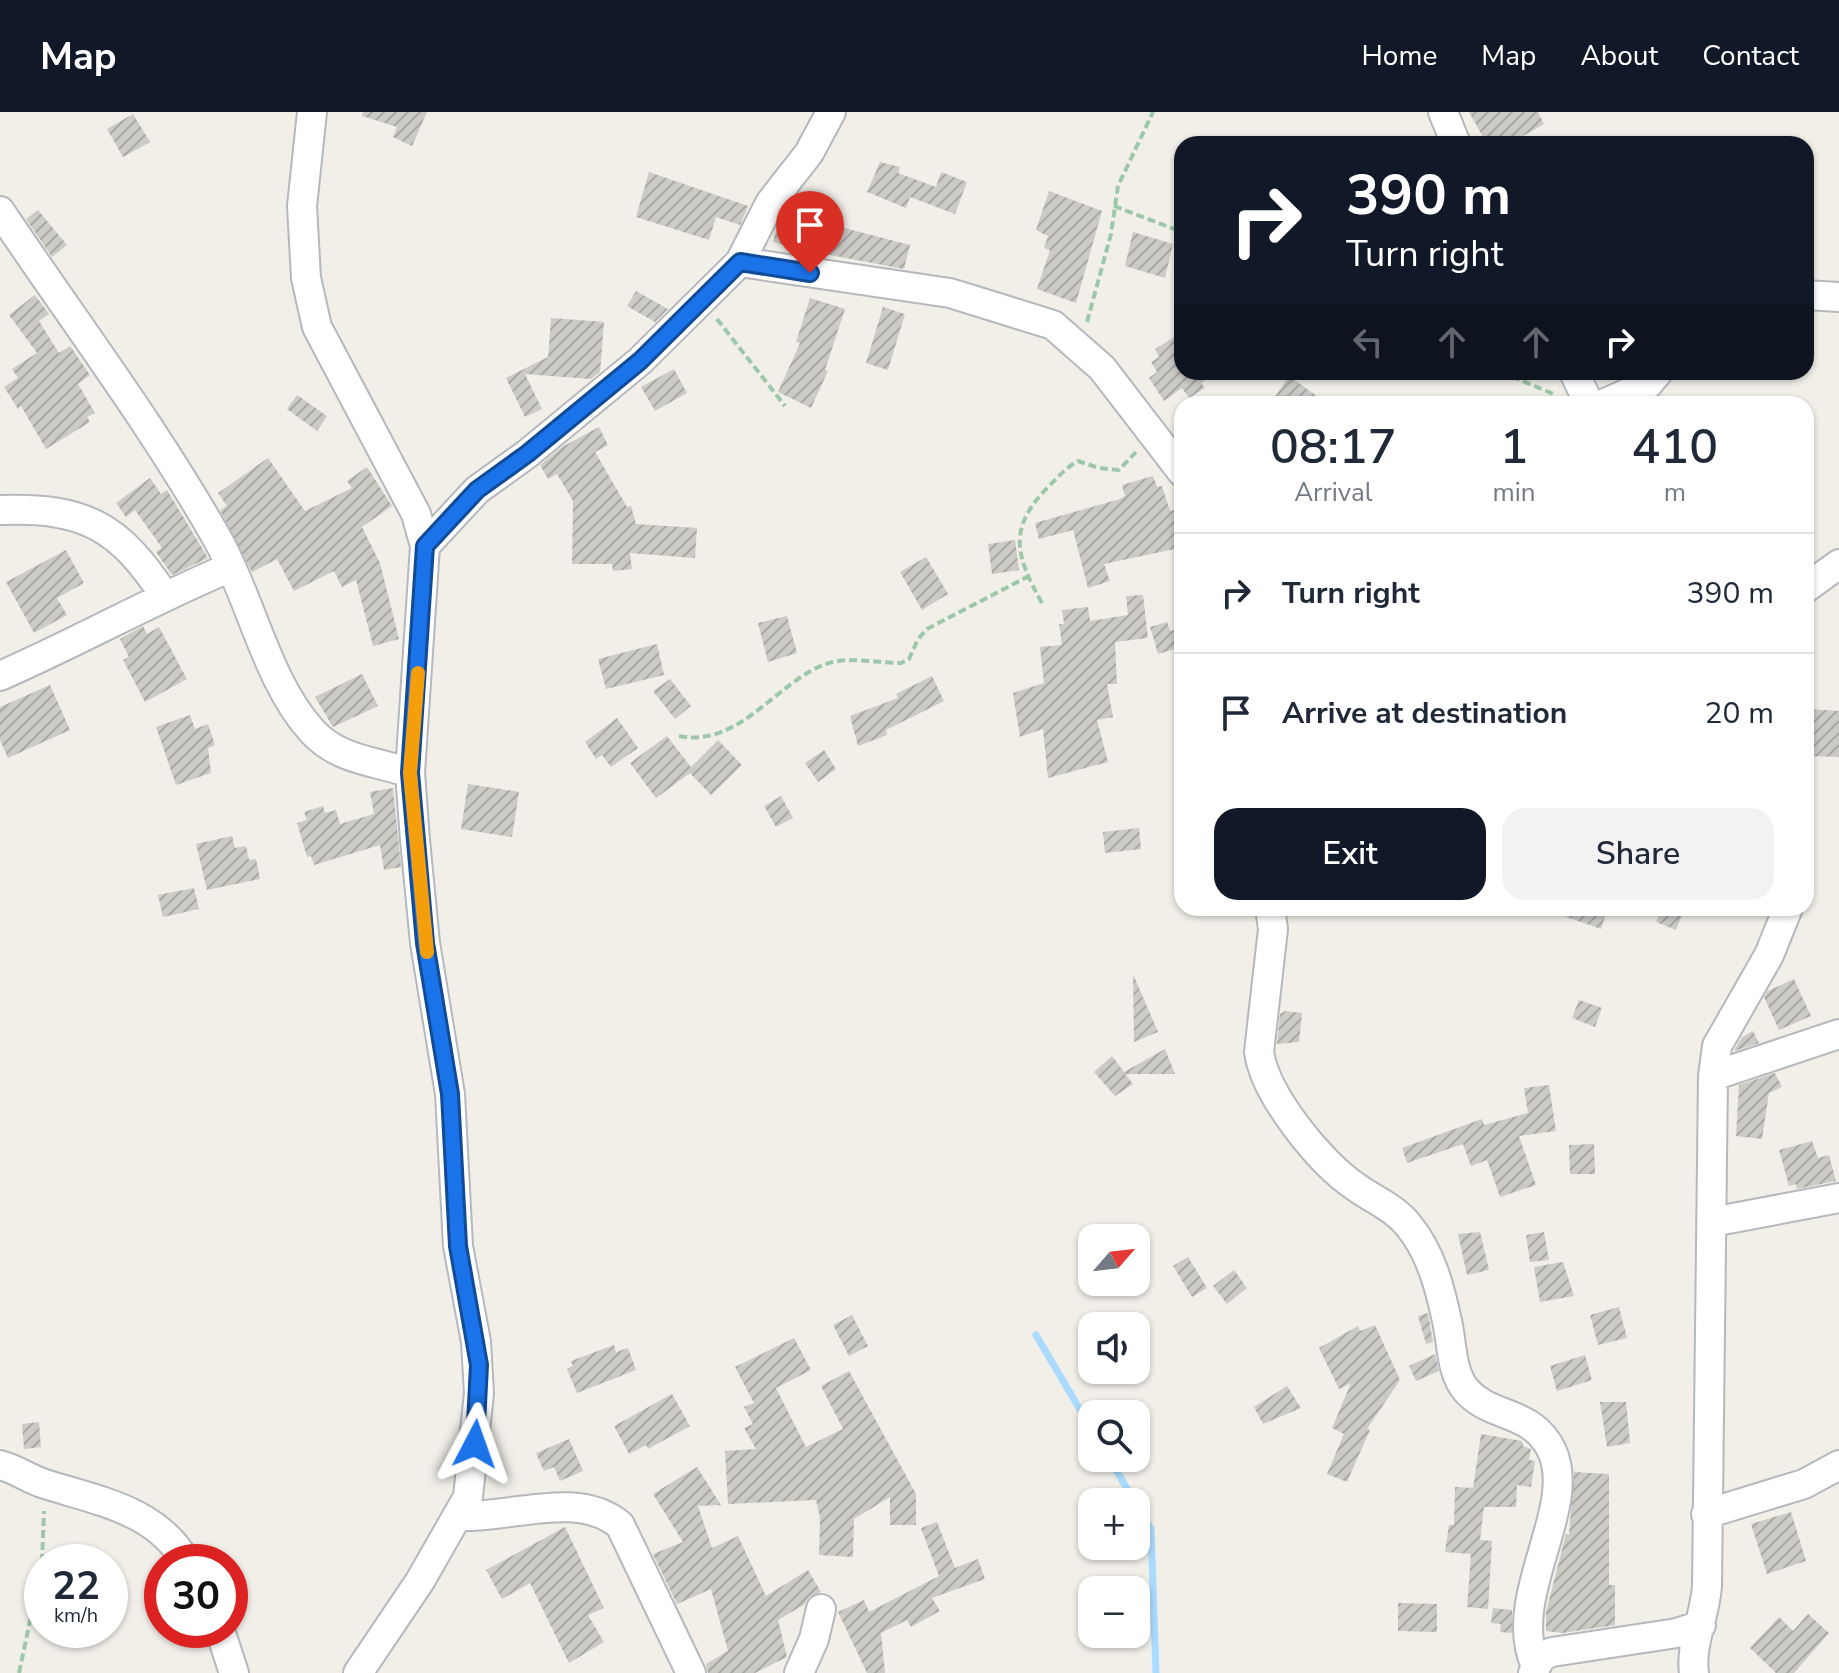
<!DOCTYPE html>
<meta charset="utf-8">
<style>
:root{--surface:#fff;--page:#f2f2f3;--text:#1f2937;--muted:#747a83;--line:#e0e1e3;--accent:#111827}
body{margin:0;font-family:"Nunito Sans",sans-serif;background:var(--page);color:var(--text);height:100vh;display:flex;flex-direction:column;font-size:30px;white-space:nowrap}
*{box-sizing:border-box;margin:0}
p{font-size:26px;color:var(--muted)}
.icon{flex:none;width:44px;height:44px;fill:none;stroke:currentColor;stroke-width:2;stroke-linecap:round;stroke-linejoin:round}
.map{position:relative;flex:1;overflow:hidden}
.side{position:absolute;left:1174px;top:284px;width:640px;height:520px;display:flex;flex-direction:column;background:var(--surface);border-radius:24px;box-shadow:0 2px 6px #0004}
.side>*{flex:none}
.top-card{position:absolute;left:1174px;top:24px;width:640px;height:244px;border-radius:24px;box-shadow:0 2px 6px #0004;background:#111827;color:#fff;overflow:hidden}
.needle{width:52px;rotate:62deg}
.buttons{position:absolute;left:1078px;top:1112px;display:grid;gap:16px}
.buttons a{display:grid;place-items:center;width:72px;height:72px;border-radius:16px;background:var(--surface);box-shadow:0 2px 6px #0004;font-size:40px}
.speed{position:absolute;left:24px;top:1432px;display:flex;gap:16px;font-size:40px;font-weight:700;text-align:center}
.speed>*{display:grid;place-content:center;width:104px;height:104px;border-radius:50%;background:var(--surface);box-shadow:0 2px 6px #0004;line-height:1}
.speed small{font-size:20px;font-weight:400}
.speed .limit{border:12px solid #d22;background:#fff;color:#111}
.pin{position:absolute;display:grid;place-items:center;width:68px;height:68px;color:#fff;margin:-82px -34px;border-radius:50% 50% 50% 0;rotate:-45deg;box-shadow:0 0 8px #0007}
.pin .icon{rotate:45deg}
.me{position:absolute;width:88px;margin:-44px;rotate:4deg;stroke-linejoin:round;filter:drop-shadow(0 0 6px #0008)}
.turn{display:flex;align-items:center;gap:28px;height:168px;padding:0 40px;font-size:36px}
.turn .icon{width:104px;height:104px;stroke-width:2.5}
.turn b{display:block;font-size:56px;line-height:68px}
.lanes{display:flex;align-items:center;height:76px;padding:0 40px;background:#0003;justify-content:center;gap:40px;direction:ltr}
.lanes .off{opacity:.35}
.eta{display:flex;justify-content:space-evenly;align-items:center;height:136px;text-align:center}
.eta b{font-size:48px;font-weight:600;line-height:56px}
.primary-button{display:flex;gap:16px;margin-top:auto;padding:16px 40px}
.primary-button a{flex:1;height:92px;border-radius:24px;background:var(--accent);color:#fff;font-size:32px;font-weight:600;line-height:92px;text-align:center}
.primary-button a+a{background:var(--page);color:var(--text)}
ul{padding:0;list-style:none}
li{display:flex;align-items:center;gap:24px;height:120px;padding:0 40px;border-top:2px solid var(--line)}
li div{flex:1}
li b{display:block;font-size:30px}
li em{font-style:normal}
header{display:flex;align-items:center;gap:48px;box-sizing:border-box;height:112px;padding:0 40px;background:var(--accent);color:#fff}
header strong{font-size:38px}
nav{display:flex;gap:44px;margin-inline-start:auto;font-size:28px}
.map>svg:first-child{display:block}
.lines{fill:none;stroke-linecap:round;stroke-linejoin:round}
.stream{stroke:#aadaff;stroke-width:7}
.building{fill:url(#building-hatch)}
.street-casing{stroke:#b5b8bc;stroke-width:32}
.path{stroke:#9cc7a9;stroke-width:4;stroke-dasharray:8 4;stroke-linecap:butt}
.street{stroke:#fff;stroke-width:28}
.route-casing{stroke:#114b97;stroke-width:20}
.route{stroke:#1a73e8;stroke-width:14}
.slow{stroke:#f59e0b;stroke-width:14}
</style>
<header>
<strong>Map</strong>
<nav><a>Home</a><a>Map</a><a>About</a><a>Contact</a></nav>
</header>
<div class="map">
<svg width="1839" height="1561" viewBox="0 0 1839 1561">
<defs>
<pattern id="building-hatch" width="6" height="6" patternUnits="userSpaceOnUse" patternTransform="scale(2)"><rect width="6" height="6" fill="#cccac5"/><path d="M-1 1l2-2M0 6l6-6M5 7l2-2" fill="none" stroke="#a9a8a4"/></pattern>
</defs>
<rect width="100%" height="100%" fill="#f1efe8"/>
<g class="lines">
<path class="stream" d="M1036,1223l56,95
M1109,1346l26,44
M1136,1392l15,25 5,144"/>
</g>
<path class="building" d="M363,0h64l-15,34 -19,-9 4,-10 -35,-11z
M1469,0h69l6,12 -35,20h-22z
M133,2l17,28 -27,15 -16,-28z
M880,50l20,5 -2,6 38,14 5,-15 26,10 -12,32 -45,-17 -4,11 -39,-16z
M649,60l99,34 -8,19 -24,-8 -7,23 -73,-23z
M1049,79l53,20 -26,92 -39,-14 13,-39 -6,-2 4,-12 -12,-6z
M38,98l29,35 -15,12 -26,-38z
M790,102l120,31 -6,24 -90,-17 -1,4 -18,-3 1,-5 -23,-6 6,-20 8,2z
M1133,120l40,12 -8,34 -40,-12z
M636,179l32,18 -13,13 -28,-16z
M35,183l14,19 -10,7 20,32 11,-7 20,29 -12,9 17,29 -8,4 3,5 -44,27 -25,-43 -3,3 -14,-22 14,-9 -6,-9 25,-16 -28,-38z
M810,186l35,11 -20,61 3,1 -17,37 -33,-16 22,-49 -4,-1z
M883,195l22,7 -17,56 -22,-7z
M551,206l53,4 -4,50 -9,7 -66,-5 17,35 -17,8 -19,-39 42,-21z
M1182,220v40h35l-16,11 4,5 -16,10 -7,-10 -18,13 -15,-23 8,-6 -6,-10 8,-5 -4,-8z
M674,257l13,24 -32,18 -14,-24z
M1289,264l39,28h-58z
M297,283l30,21 -10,15 -30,-22z
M599,315l9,18 -13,7 32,55 4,-1 5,18 61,4 -2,30 -65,-5 2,16 -19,2 -1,-7h-40l1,-63 -16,-27 -9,5 -8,-14 22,-18z
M268,346l37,53 47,-23 -5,-7 20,-14 25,39 -30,21 18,36 19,76 -26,7 -17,-66 -14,7 -8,-16 -40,20 -17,-32 -25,13 -32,-62 7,-4 -9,-13z
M1153,364l4,11 5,-1 8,25 4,-1 5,38 -75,16 6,17 -22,7 -15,-58 -34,9 -4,-16 85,-24 5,-3 -3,-11z
M150,366l11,16 6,-4 41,68 -36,17 -16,-23 6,-4 -27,-38 -9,7 -10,-14z
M1015,428l4,30 -27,4 -4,-30z
M66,438l18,33 -27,15 10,17 -33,18 -28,-51z
M926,445l22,37 -26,16 -22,-38z
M1143,483l5,43 -33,4 2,42h-10l6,33 -16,3 11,42 -60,16 -5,-49 -23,8 -7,-44 31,-10 -4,-36 22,-2 -3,-21h5l-2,-14 26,-3 2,14 38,-6 -2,-19z
M787,504l10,37 -29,9 -10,-39z
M1167,510l3,9 12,-4v20l-24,7 -8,-27z
M143,514l4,8 12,-7 28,52 -42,23 -22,-42 6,-3 -9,-18z
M657,532l7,31 -58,14 -8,-30z
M362,562l16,32 -45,21 -18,-30z
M932,564l12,25 -58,29 1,5 -29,11 -8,-30 48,-18 -2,-4z
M670,567l21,27 -16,13 -22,-28z
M50,573l20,45 -62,28 -8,-18v-33z
M1808,597l31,2v46l-33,-1z
M190,603l5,14 13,-5 7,21 -7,3 3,25 -35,12 -20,-58z
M617,606l21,30 -27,19 -9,-12 -6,4 -11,-17z
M667,624l24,31 27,-27 24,25 -31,30 -21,-22 -34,25 -26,-35z
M824,638l12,19 -18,13 -13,-19z
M468,672l51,8 -7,45 -51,-8z
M393,676l8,79 -17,3 -4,-25 -66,20 -3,-9 -4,1 -10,-34 10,-3 -3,-8 19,-6 2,7 11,-3 4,14 34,-10 -4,-22z
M781,684l12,22 -17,9 -12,-21z
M1139,716l2,21 -36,4 -2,-21z
M232,724l3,12 11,-2 3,14 7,-1 4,20 -53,11 -11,-46z
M194,776l5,21 -36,8 -5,-22z
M1550,796h58l-7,21 -52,-18z
M1662,796h23l-9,22 -20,-8z
M1133,862l25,58 -24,10z
M1794,867l17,37 -32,14 -15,-33 4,-6z
M1579,888l23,8 -7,19 -23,-9z
M1285,899l17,2 -3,29 -22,2 3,-30z
M1753,919l6,12 -25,8 8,-14z
M1165,937l10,25h-50l8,10 -18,12 -21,-24 18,-16 12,16z
M1775,961l7,14 -13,6 -7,46 -26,-3 3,-51z
M1549,973l7,46 -37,5 17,49 -36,12 -13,-37 -16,6 -8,-22 -56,19 -5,-15 80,-29 2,6 44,-12 -4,-25z
M1812,1029l6,17 11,-3 7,26 -39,8 -1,-5 -7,2 -10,-36z
M1594,1032l1,30h-25l-1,-29z
M1480,1120l9,38 -22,5 -9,-41z
M1544,1120l5,28 -19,2 -4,-27z
M1188,1145l19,31 -15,9 -19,-31z
M1563,1150l11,34 -34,6 -6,-35z
M1234,1158l13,18 -20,16 -14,-18z
M1619,1195l8,31 -29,7 -8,-30z
M1428,1201l5,29 -7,2 -8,-28z
M852,1203l16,31 -19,10 -16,-31z
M1375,1213l25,55 -33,49 3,1 -23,52 -20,-8 17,-40 -12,-6 19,-45 -12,6 -20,-41 39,-22 2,5z
M794,1226l17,32 -35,18 30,59 37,-18 -22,-43 28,-15 67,123v31h-26v-28l-36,22 -1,38 -34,-2 1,-37 -4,-18 -88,4 -3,-53 31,-2 -12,-21 9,-4 -9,-17 10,-4 -19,-36z
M614,1233l2,7 12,-4 8,22 -59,23 -10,-24 6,-3 -2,-5z
M1435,1242l4,17 -23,10 -7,-15z
M1585,1243l7,25 -35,11 -7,-25z
M1287,1274l14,22 -38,16 -9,-17z
M672,1282l18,32 -42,23 -2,-4 -17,9 -15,-28z
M1600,1290h26l4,41 -23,4z
M39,1310l2,25 -17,2 -2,-25z
M1481,1322l41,7 1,5 8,3 -2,11 6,1 -4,26 -14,-2 -1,22h-32l-4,33 12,1 -4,68 -21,-2 4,-53 -26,-2 4,-27h5l1,-38 18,1z
M569,1327l14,32 -23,10 -6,-14 -10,4 -8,-18z
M697,1355l24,38 -23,1 14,42 26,-12 28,60 42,-26 13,22 -12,5 -4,7 -27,16 9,37 -32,16h-47l-2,-9 22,-13 -17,-62 -34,15 -24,-50 30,-12 -30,-48z
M1574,1360l35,2v111h6v40l-52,8 -17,-2v-19l20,-78 3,1z
M1791,1400l15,49 -39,13 -16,-50z
M937,1410l18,46 23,-9 7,20 -53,19 8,13 -29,16 -4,-7 -26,13 4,40h-18l-29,-61 26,-12 5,12 70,-36 -18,-48z
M565,1415l39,81 -16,7 16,27 -35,21 -39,-80 -28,16 -16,-29z
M1398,1491l39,1v28l-39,-1z
M1493,1496l19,2v23l-12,-1 1,-8 -10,-1z
M1808,1502l21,19 -35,40h-18l-26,-25 29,-31 14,14z"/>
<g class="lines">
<defs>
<path id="street" d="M312,0l-10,94 4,72 11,49 99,187 9,32
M1443,0l13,32
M0,99c73,109 153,214 218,329 33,59 49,142 94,191 26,29 63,30 98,42
M740,150l210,31 103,32 49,43 80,104
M1806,183l33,2
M1574,260l15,32
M1603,292l45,-20 10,-12
M0,398c84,-3 119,16 164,85
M1806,476l33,-24
M0,564c78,-34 152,-76 231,-109
M1270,796l3,21 -14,123c6,43 61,111 97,135 18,13 39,21 53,39 22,27 31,62 38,95 5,21 4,52 19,69 25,29 66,19 86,61 26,58 -46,145 -17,213
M1713,964l126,-42
M1712,1110l127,-24
M0,1353c16,4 29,14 45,19 53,17 112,26 141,78
M1706,1402l98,-30 35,-19
M457,1404c53,3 120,-27 163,9l71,148
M220,1518l14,43
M358,1561l62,-92 48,-84 11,-104 -3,-51 -18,-96 -8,-152 -25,-151 -10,-103 -5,-67 15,-227 52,-56 50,-36 113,-93 100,-99 30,-59 39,-50 22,-41
M799,1561l15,-34 7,-30
M1533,1561l8,-16 11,-5 125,-19 24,-8
M1694,1561c-4,-28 11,-57 13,-87l6,-510 4,-30 52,-91 19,-47"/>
</defs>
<use href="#street" class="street-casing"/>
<path class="path" d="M1114,94l68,26
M717,207l68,87
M1087,210l24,-88 7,-48 35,-74
M1501,260l55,23
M1042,491c-28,-50 -34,-76 8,-118 9,-9 17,-18 28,-24l21,7 20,2 17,-18
M679,624c61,12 98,-55 147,-72 21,-8 52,-1 75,-1l8,-4 9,-20 9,-10 100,-52
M42,1450l2,-51
M19,1561l23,-109"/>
<use href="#street" class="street"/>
</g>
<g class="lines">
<defs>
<path id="route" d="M475,1332l4,-79 -21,-119 -8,-152 -25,-151 -15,-170 15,-227 52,-56 50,-36 113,-93 100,-99 70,11"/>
</defs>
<use href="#route" class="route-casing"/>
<use href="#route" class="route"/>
<path class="slow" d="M418,561l-8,100 17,179"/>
</g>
</svg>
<div class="buttons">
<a><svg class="needle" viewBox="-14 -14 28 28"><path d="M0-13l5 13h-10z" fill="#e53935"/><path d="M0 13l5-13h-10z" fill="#747a83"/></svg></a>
<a><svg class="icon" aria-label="sound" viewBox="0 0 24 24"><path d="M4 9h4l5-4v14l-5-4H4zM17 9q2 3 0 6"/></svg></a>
<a><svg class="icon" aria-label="search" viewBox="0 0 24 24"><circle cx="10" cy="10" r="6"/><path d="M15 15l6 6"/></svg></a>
<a>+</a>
<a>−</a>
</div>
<div class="speed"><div>22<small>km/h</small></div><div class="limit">30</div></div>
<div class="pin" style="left:810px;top:161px;background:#d93025"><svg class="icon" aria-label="arrive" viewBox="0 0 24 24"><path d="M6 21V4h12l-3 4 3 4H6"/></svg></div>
<svg class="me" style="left:475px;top:1332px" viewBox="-20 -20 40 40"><path d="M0-17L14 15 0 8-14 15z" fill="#1a73e8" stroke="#fff" stroke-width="4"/></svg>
<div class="top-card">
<div class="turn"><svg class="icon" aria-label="right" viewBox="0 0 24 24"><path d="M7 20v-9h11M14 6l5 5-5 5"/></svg><div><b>390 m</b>Turn right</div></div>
<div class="lanes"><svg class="icon off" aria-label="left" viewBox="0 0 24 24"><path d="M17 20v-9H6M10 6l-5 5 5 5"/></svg><svg class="icon off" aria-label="ahead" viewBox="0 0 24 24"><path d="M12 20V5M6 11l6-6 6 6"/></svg><svg class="icon off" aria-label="ahead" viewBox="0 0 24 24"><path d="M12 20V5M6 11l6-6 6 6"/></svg><svg class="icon" aria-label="right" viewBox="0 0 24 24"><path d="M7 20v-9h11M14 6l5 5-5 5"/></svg></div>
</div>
<section class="side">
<div class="eta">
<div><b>08:17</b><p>Arrival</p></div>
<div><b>1</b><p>min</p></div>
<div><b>410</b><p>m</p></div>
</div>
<ul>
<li><svg class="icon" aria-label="right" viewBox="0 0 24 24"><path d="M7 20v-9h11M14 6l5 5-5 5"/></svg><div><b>Turn right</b></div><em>390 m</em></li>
<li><svg class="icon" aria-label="arrive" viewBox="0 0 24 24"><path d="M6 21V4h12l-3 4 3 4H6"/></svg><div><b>Arrive at destination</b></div><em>20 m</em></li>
</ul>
<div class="primary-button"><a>Exit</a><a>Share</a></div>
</section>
</div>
